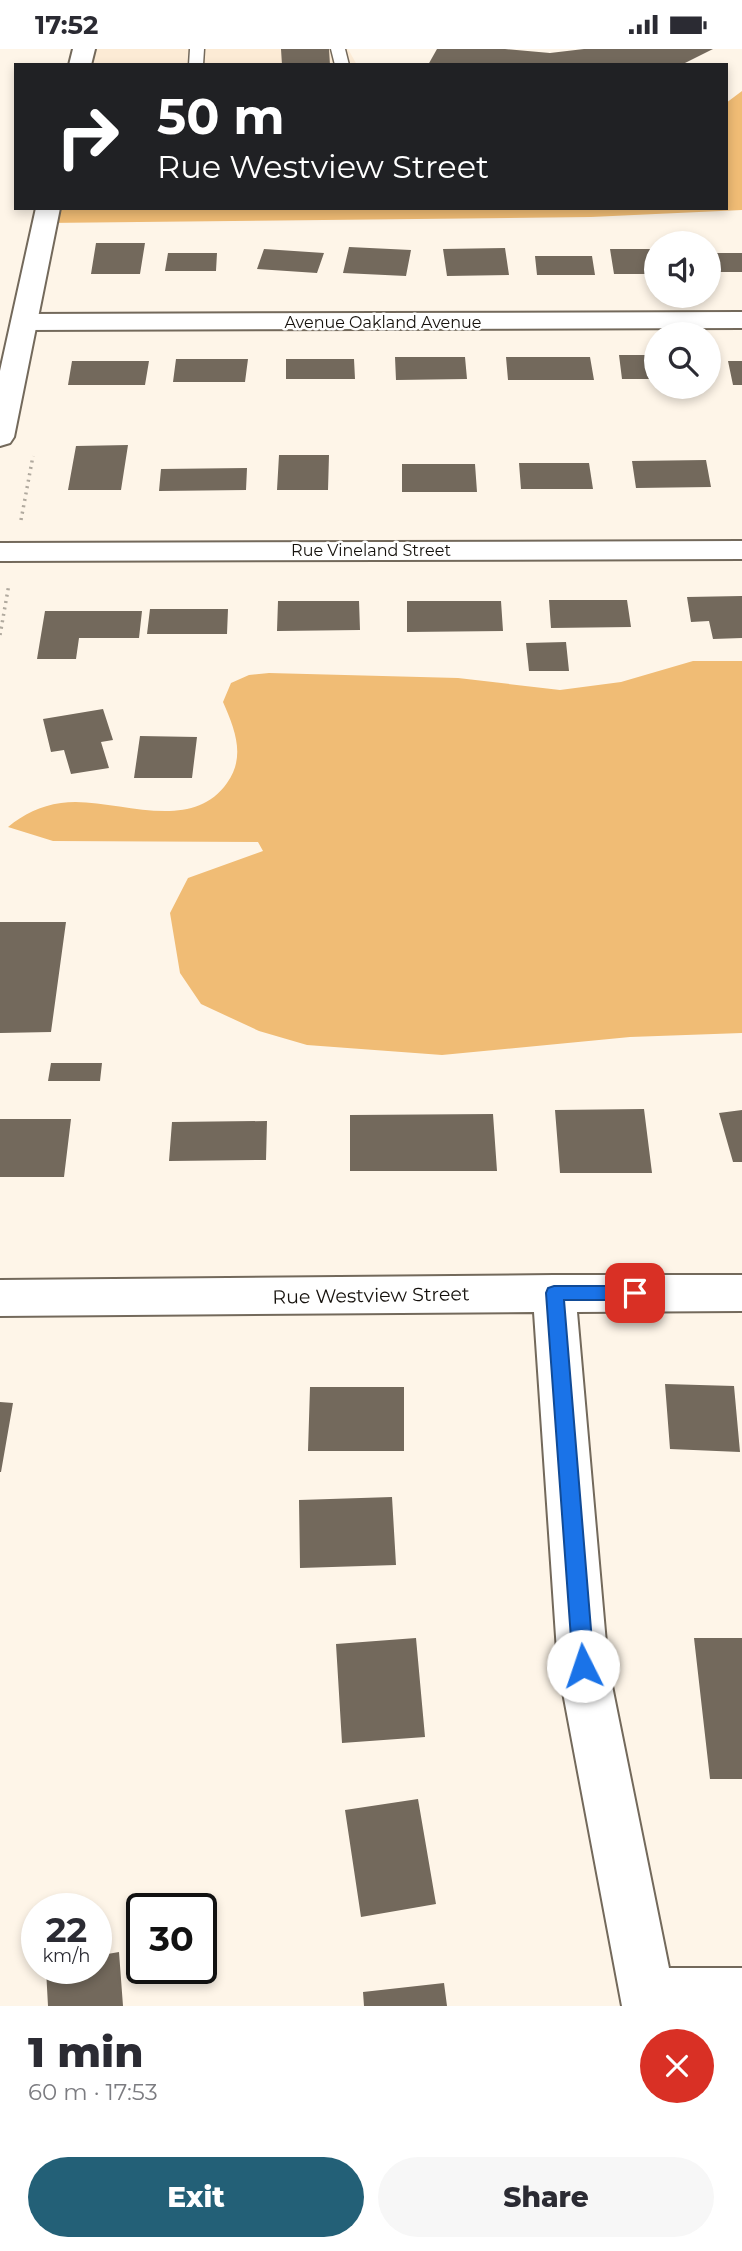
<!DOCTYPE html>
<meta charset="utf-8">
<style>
:root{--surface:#fff;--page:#f7f7f7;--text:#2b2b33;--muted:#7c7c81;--accent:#236077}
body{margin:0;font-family:Montserrat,sans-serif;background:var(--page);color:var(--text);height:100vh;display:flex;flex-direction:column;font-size:26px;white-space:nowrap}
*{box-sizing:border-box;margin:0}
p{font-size:23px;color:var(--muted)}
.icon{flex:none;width:38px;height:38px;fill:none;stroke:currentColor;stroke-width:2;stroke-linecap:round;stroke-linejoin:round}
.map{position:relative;height:1957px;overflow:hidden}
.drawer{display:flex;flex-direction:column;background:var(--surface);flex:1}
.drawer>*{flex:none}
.banner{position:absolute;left:14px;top:14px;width:714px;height:147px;border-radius:0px;box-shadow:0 4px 10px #0003;background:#202124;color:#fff;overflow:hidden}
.tools{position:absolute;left:644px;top:182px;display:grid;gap:14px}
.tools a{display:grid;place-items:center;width:77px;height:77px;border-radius:50%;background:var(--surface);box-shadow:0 4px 10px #0003;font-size:35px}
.speed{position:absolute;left:21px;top:1844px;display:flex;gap:14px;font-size:35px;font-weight:700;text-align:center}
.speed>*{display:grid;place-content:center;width:91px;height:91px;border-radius:50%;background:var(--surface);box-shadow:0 4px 10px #0003;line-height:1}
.speed small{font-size:18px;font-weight:400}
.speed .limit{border:4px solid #111;border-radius:10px;background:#fff;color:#111}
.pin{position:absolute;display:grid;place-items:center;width:60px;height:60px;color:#fff;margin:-30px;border-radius:14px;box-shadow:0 4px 10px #0006}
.me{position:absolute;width:77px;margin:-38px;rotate:356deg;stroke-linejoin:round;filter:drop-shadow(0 0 5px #0008)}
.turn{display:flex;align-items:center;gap:24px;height:147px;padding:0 28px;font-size:32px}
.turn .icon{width:91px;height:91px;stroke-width:2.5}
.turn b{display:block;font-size:49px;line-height:60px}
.round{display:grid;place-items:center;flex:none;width:74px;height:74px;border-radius:37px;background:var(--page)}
.summary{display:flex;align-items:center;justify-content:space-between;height:119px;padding:0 28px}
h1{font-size:42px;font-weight:800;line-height:52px}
.primary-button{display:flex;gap:14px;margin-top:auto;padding:14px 28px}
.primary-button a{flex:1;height:80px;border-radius:42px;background:var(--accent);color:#fff;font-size:28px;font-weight:800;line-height:80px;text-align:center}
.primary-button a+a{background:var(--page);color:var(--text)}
.status{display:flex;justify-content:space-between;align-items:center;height:49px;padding:0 35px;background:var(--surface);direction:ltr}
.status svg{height:19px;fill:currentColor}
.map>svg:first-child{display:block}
.built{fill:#fcebd5}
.forest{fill:#f0bc75}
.building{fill:#73695c}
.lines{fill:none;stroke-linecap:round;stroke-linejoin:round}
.service-casing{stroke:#73695b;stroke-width:3}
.minor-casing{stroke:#73695b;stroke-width:4}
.tertiary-casing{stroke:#73695b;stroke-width:4}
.path{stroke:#b0a99e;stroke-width:3.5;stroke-dasharray:2 4.5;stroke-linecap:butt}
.service{fill:#fff;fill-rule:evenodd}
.minor{fill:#fff;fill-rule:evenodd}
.tertiary{fill:#fff;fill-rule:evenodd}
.route{fill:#1a73e8;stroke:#114b97;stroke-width:2}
.labels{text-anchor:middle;stroke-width:5;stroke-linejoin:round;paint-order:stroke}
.far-street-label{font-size:16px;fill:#15110c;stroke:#fff}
.street-label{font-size:19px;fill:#15110c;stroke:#fff}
</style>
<div class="status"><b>17:52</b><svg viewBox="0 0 49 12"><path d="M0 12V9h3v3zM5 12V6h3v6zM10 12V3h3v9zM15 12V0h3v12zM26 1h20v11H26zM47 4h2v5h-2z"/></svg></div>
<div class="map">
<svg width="742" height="1957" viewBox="0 0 742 1957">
<rect width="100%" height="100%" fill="#fef5e8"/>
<path class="built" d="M84,0h264l9,16h-277z"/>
<path class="forest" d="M742,42v119l-151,7 -546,6 3,-15h678v-105z
M693,612h49v372l-112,4 -188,18 -135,-10 -48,-14 -58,-27 -21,-31 -10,-60 18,-35 75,-27 -5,-9 -205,-1 -45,-14c16,-13 32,-21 53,-24 50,-8 128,34 166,-20 19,-26 8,-54 -4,-81l8,-19 18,-8 20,-2 189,5 102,12 61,-8z"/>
<path class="building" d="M281,0h48l1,16h-48z
M437,0h68l45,4 34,-4h129l-32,16h-253z
M96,194h49l-5,31h-49z
M349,198l62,3 -5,26 -63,-3z
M505,199l4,27 -62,1 -4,-27z
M264,200l60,4 -7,20 -60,-4z
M610,200h46v25h-42z
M168,204h49l-1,18h-51z
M709,204h33v19h-33z
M535,207h57l3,19h-58z
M619,306h37v24h-34z
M395,308h70l2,22 -71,1z
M506,308h84l4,23h-86z
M176,310h72l-3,23h-72z
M286,310h68l1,20h-69z
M72,312h77l-4,24h-77z
M728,312h14v24h-9z
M128,396l-7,45h-53l8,-44z
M279,406h50l-1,35h-51z
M706,411l5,27 -75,1 -4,-27z
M519,414h70l4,26h-72z
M402,415h73l2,28h-75z
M247,419l-1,22 -87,1 2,-22z
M742,547v42l-29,1 -4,-18 -18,1 -4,-25z
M549,551h78l4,27 -80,1z
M278,552h81l1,29 -83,1z
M407,552h94l2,30 -96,1z
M150,560h78l-1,25h-80z
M45,562h97l-3,27h-60l-3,21h-39z
M566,593l3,29h-40l-3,-28z
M103,660l10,31 -12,2 8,26 -38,6 -7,-24 -13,2 -8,-33z
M140,687l57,1 -5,41h-58z
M0,873h66l-15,110 -51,1z
M51,1014h51l-2,18h-52z
M644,1060l8,64h-92l-5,-63z
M742,1061v52h-9l-14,-49z
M493,1065l4,57h-147v-56z
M0,1070h71l-7,58h-64z
M267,1072l-1,39 -97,1 3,-39z
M665,1335l69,2 6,66 -70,-3z
M310,1338h94v64h-96z
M0,1353l13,1 -12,69h-1z
M392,1448l4,68 -96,3 -1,-68z
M416,1589l9,99 -83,6 -6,-99z
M694,1589h48v141h-32z
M418,1750l18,105 -75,13 -16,-107z
M119,1903l4,54h-75l-2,-37h50v-13z
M444,1934l3,23h-83l-1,-14z"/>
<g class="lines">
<defs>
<path id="service" d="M190,0h14l-1,16h-14z
M331,0h14l4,16h-14z"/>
<path id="minor" d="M742,263v16l-718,2 -9,-2 -4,-6 4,-6 9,-2z
M742,492v18l-742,2v-18z
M554,1226h188v36l-165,1 31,354 61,302h73v38h-120l-64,-340 -24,-354 -534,4v-36z"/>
<path id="tertiary" d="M73,0h22l-4,16h-22z
M36,159h24l-46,229 -4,6 -10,3v-75z"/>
</defs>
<use href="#service" class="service-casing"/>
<use href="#minor" class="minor-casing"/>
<use href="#tertiary" class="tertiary-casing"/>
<path class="path" d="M21,471l12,-64
M0,586l9,-51"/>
<use href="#service" class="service"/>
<use href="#minor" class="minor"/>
<use href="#tertiary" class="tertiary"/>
</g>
<path class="route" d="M554,1237h81l6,2 3,5 -3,5 -6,2h-71l30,366 -3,7 -8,3 -7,-3 -3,-7 -27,-373 2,-5z"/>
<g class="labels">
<g class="far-street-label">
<text x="383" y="279">Avenue Oakland Avenue</text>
<text x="371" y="507">Rue Vineland Street</text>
</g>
<g class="street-label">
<text transform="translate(371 1246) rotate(-1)" y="7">Rue Westview Street</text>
</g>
</g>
</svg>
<div class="tools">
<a><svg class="icon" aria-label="sound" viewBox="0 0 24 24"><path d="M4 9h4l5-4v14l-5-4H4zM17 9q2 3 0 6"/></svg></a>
<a><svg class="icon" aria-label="search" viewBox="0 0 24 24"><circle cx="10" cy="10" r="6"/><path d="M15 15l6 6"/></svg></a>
</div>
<div class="speed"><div>22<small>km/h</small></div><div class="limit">30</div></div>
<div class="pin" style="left:635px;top:1244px;background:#d93025"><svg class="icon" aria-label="arrive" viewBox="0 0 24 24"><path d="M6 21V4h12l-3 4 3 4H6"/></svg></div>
<svg class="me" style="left:583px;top:1617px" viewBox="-20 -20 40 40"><circle r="19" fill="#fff"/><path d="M0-13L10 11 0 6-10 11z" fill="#1a73e8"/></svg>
<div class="banner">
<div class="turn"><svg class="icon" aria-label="right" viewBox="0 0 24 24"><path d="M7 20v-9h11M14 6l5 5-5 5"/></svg><div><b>50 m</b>Rue Westview Street</div></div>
</div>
</div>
<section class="drawer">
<div class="summary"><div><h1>1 min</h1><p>60 m · 17:53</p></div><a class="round" style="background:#d93025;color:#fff"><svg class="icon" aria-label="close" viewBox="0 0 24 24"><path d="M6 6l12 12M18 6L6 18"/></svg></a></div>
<div class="primary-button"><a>Exit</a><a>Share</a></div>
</section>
